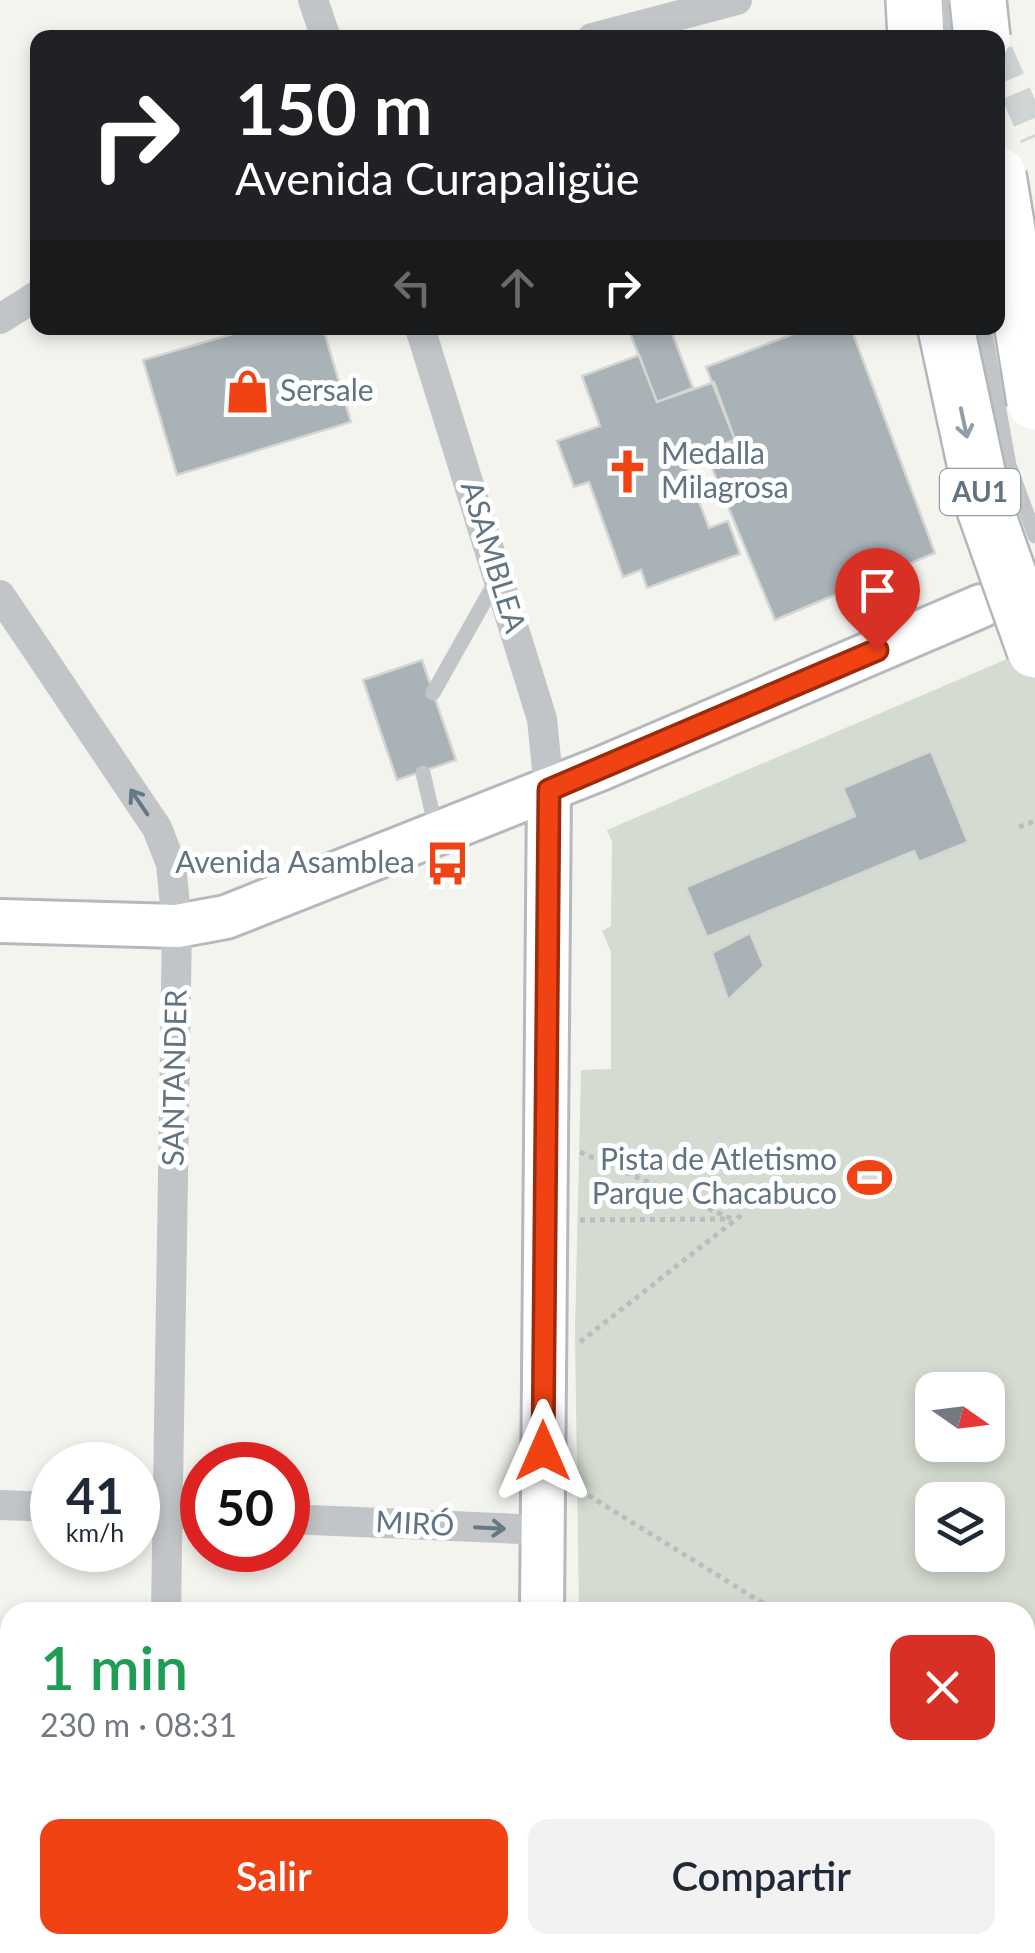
<!DOCTYPE html>
<html lang="es">
<meta charset="utf-8">
<style>
:root{--surface:#fff;--page:#f2f2f3;--text:#1f2937;--muted:#747a83;--accent:#f04213}
body{margin:0;font-family:Lato,sans-serif;background:var(--page);color:var(--text);height:100vh;display:flex;flex-direction:column;font-size:38px;white-space:nowrap}
*{box-sizing:border-box;margin:0}
p{font-size:32px;color:var(--muted)}
.icon{flex:none;width:55px;height:55px;fill:none;stroke:currentColor;stroke-width:2;stroke-linecap:round;stroke-linejoin:round}
.map{position:relative;flex:1;overflow:hidden}
.side{position:absolute;left:0px;top:1602px;width:1035px;height:352px;display:flex;flex-direction:column;background:var(--surface);border-radius:30px 30px 0 0;box-shadow:0 5px 15px #0003}
.side>*{flex:none}
.banner{position:absolute;left:30px;top:30px;width:975px;height:305px;border-radius:20px;box-shadow:0 5px 15px #0003;background:#202124;color:#fff;overflow:hidden}
.needle{width:65px;rotate:104deg}
.tools{position:absolute;left:915px;top:1372px;display:grid;gap:20px}
.tools a{display:grid;place-items:center;width:90px;height:90px;border-radius:20px;background:var(--surface);box-shadow:0 5px 15px #0003;font-size:50px}
.speed{position:absolute;left:30px;top:1442px;display:flex;gap:20px;font-size:50px;font-weight:700;text-align:center}
.speed>*{display:grid;place-content:center;width:130px;height:130px;border-radius:50%;background:var(--surface);box-shadow:0 5px 15px #0003;line-height:1}
.speed small{font-size:25px;font-weight:400}
.speed .limit{border:15px solid #d22;background:#fff;color:#111}
.pin{position:absolute;display:grid;place-items:center;width:85px;height:85px;color:#fff;margin:-102px -42px;border-radius:50% 50% 50% 0;rotate:-45deg;box-shadow:0 0 10px #0007}
.pin .icon{rotate:45deg}
.me{position:absolute;width:110px;margin:-55px;rotate:0deg;stroke-linejoin:round;filter:drop-shadow(0 0 8px #0008)}
.turn{display:flex;align-items:center;gap:35px;height:210px;padding:0 40px;font-size:45px}
.turn .icon{width:130px;height:130px;stroke-width:2.5}
.turn b{display:block;font-size:70px;line-height:85px}
.lanes{display:flex;align-items:center;height:95px;padding:0 40px;background:#0003;justify-content:center;gap:50px;direction:ltr}
.lanes .off{opacity:.35}
.round{display:grid;place-items:center;flex:none;width:105px;height:105px;border-radius:20px;background:var(--page)}
.head{display:flex;align-items:center;justify-content:space-between;height:170px;padding:0 40px}
h1{font-size:60px;font-weight:600;line-height:75px;color:#1e9e55}
.action{display:flex;gap:20px;margin-top:auto;padding:20px 40px}
.action a{flex:1;height:115px;border-radius:20px;background:var(--accent);color:#fff;font-size:40px;font-weight:600;line-height:115px;text-align:center}
.action a+a{background:var(--page);color:var(--text)}
.map>svg:first-child{display:block}
.green{fill:#d4dbd0;fill-rule:evenodd}
.water{fill:#bbc7cc}
.building{fill:#a9b2b7;stroke:#d5d5d2;stroke-width:2.5}
.lines{fill:none;stroke-linecap:round;stroke-linejoin:round}
.street-tunnel{stroke:#cfd4d4;stroke-width:30;stroke-dasharray:30 15;stroke-linecap:butt}
.secondary-casing{stroke:#b3b9bd;stroke-width:48}
.highway-casing{stroke:#b3b7ba;stroke-width:60}
.path{stroke:#babdbf;stroke-width:5;stroke-dasharray:5 5;stroke-linecap:butt}
.lane{stroke:#c1c5c8;stroke-width:15}
.street{stroke:#c1c5c8;stroke-width:30}
.secondary{stroke:#fff;stroke-width:42}
.highway{stroke:#fff;stroke-width:55}
.highway-bridge-casing{stroke:#b3b7ba;stroke-width:60;stroke-linecap:butt}
.highway-bridge{stroke:#fff;stroke-width:55}
.oneway{stroke:#909ea8}
.oneway2{stroke:#657886}
.route-casing{stroke:#9c2b0c;stroke-width:25}
.route{stroke:#f04213;stroke-width:18}
.labels{text-anchor:middle;stroke-width:10;stroke-linejoin:round;paint-order:stroke}
.shield{fill:#fff;stroke:#909ea8;stroke-width:2.5}
.shield-label{font-size:28px;font-weight:bold;fill:#607483}
.poi-label{font-size:30px;fill:#607483;stroke:#fff;text-anchor:start}
.street-label{font-size:30px;fill:#607483;stroke:#fff}
</style>
<div class="map">
<svg width="1035" height="1953" viewBox="0 0 1035 1953">
<rect width="100%" height="100%" fill="#f4f4ef"/>
<path class="green" d="M1035,647v1306h-456v-8h446v-333h-446l-4,-282 6,-260 30,-1v-117l-9,-21 9,-5 1,-84 -5,-12zM932,1390h56v55h-56zM932,1500h56v55h-56z"/>
<path class="water" d="M1025,1857h10l-1,96h-77v-8h68z"/>
<path class="building" d="M253,328h70l28,94 -174,53 -34,-115z
M628,328h42l23,60 -36,14z
M809,328h42l84,225 -160,67 -70,-169 30,-11 -29,-73z
M639,355l18,47 57,-20 21,58 -52,19 26,69 19,-7 12,33 -93,34 -6,-18 -18,7 -34,-95 -15,5 -17,-46 43,-15 -18,-50z
M422,660l34,100 -59,20 -34,-100z
M931,751l37,91 -49,20 -5,-11 -207,86 -21,-50 169,-71 -12,-28z
M750,933l14,33 -36,34 -16,-47z
M813,1945h65v8h-65z"/>
<g class="lines">
<path class="street-tunnel" d="M998,52l37,85"/>
<defs>
<path id="secondary" d="M0,921l177,5 49,-9 374,-148 381,-163
M542,1612l7,-823
M540,1953l1,-8"/>
<path id="highway" d="M914,0l2,38"/>
</defs>
<use href="#secondary" class="secondary-casing"/>
<use href="#highway" class="highway-casing"/>
<path class="path" d="M1019,827l16,-6
M580,1152l152,67
M580,1220l149,-1
M580,1342l164,-129
M580,1490l197,122
M1025,1721l10,1
M793,1953v-8"/>
<path class="lane" d="M947,0l2,38
M984,328l25,137 26,71
M433,693l64,-114
M423,773l14,60"/>
<path class="street" d="M313,0l13,38
M592,38l145,-38
M0,319l38,-24
M420,328l122,391 7,70
M0,595l157,233 14,36 6,62 -11,686
M0,1505l52,2
M138,1512l64,3
M288,1519l255,11
M161,1953v-8"/>
<use href="#secondary" class="secondary"/>
<use href="#highway" class="highway"/>
<defs>
<path id="highway-bridge" d="M978,0l4,38
M998,175l37,227
M946,328l39,181 50,141"/>
</defs>
<use href="#highway-bridge" class="highway-bridge-casing"/>
<use href="#highway-bridge" class="highway-bridge"/>
</g>
<defs><path id="oneway-shaft" d="M-6 0H5M1.5-3L5.5 0L1.5 3" fill="none" stroke-width="1.6" stroke-linecap="round" stroke-linejoin="round" transform="scale(2.5)"/></defs>
<use class="oneway" href="#oneway-shaft" transform="translate(964 423) rotate(78)"/>
<g class="oneway2">
<use href="#oneway-shaft" transform="translate(139 802) rotate(-124)"/>
<use href="#oneway-shaft" transform="translate(490 1528) rotate(3)"/>
</g>
<g class="lines">
<defs>
<path id="route" d="M543,1451l6,-661 328,-140"/>
</defs>
<use href="#route" class="route-casing"/>
<use href="#route" class="route"/>
</g>
<defs>
<symbol id="shop-bare" viewBox="-9 -9 18 18"><path d="M-5-2.5h2.3a2.7 3.5 0 0 1 5.4 0H5L5.5 6h-11ZM-1.5-2.5h3a1.5 2.3 0 0 0-3 0Z" fill="#f04213" stroke="#fff" stroke-width="2.5" paint-order="stroke"/></symbol>
<symbol id="church-bare" viewBox="-9 -9 18 18"><path d="M-1.2-6h2.4v3.5h3.3v2.4h-3.3V6h-2.4V-.1h-3.3v-2.4h3.3Z" fill="#f04213" stroke="#fff" stroke-width="2.5" paint-order="stroke"/></symbol>
<symbol id="bus-bare" viewBox="-9 -9 18 18"><path d="M-5-6H5V4H4V6H2V4H-2V6H-4V4H-5ZM-3.5-4V0h7V-4ZM-3.5 1.2v1.5H-2V1.2ZM2 1.2v1.5H3.5V1.2Z" fill="#f04213" stroke="#fff" stroke-width="2.5" paint-order="stroke"/></symbol>
<symbol id="stadium-bare" viewBox="-9 -9 18 18"><path d="M0-5a6.5 5 0 1 0 0 10a6.5 5 0 1 0 0-10ZM-3.5-1.8h7v3.6h-7Z" fill="#f04213" stroke="#fff" stroke-width="2.5" paint-order="stroke"/></symbol>
</defs>
<g fill-rule="evenodd">
<use href="#shop-bare" x="216" y="360" width="63" height="63"/>
<use href="#church-bare" x="596" y="440" width="63" height="63"/>
<use href="#bus-bare" x="416" y="832" width="63" height="63"/>
<use href="#stadium-bare" x="838" y="1146" width="63" height="63"/>
</g>
<g class="labels">
<rect class="shield" x="940" y="469" width="80" height="46" rx="8"/>
<g class="shield-label">
<text x="980" y="502">AU1</text>
</g>
<g class="poi-label">
<text x="280" y="401">Sersale</text>
<text x="661" y="464">Medalla<tspan x="661" dy="34">Milagrosa</tspan></text>
<text x="415" y="873" text-anchor="end">Avenida Asamblea</text>
<text x="837" y="1170" text-anchor="end">Pista de Atletismo<tspan x="837" dy="34">Parque Chacabuco</tspan></text>
</g>
<g class="street-label">
<text transform="translate(493 557) rotate(73)" y="10">ASAMBLEA</text>
<text transform="translate(175 1078) rotate(-89)" y="10">SANTANDER</text>
<text transform="translate(415 1524) rotate(3)" y="10">MIRÓ</text>
</g>
</g>
</svg>
<div class="tools">
<a><svg class="needle" viewBox="-14 -14 28 28"><path d="M0-13l5 13h-10z" fill="#e53935"/><path d="M0 13l5-13h-10z" fill="#747a83"/></svg></a>
<a><svg class="icon" aria-label="layers" viewBox="0 0 24 24"><path d="M12 4l9 5-9 5-9-5zM3 14l9 5 9-5"/></svg></a>
</div>
<div class="speed"><div>41<small>km/h</small></div><div class="limit">50</div></div>
<div class="pin" style="left:877px;top:650px;background:#d93025"><svg class="icon" aria-label="arrive" viewBox="0 0 24 24"><path d="M6 21V4h12l-3 4 3 4H6"/></svg></div>
<svg class="me" style="left:543px;top:1451px" viewBox="-20 -20 40 40"><path d="M0-17L14 15 0 8-14 15z" fill="#f04213" stroke="#fff" stroke-width="4"/></svg>
<div class="banner">
<div class="turn"><svg class="icon" aria-label="right" viewBox="0 0 24 24"><path d="M7 20v-9h11M14 6l5 5-5 5"/></svg><div><b>150 m</b>Avenida Curapaligüe</div></div>
<div class="lanes"><svg class="icon off" aria-label="left" viewBox="0 0 24 24"><path d="M17 20v-9H6M10 6l-5 5 5 5"/></svg><svg class="icon off" aria-label="ahead" viewBox="0 0 24 24"><path d="M12 20V5M6 11l6-6 6 6"/></svg><svg class="icon" aria-label="right" viewBox="0 0 24 24"><path d="M7 20v-9h11M14 6l5 5-5 5"/></svg></div>
</div>
<section class="side">
<div class="head"><div><h1>1 min</h1><p>230 m · 08:31</p></div><a class="round" style="background:#d93025;color:#fff"><svg class="icon" aria-label="close" viewBox="0 0 24 24"><path d="M6 6l12 12M18 6L6 18"/></svg></a></div>
<div class="action"><a>Salir</a><a>Compartir</a></div>
</section>
</div>
